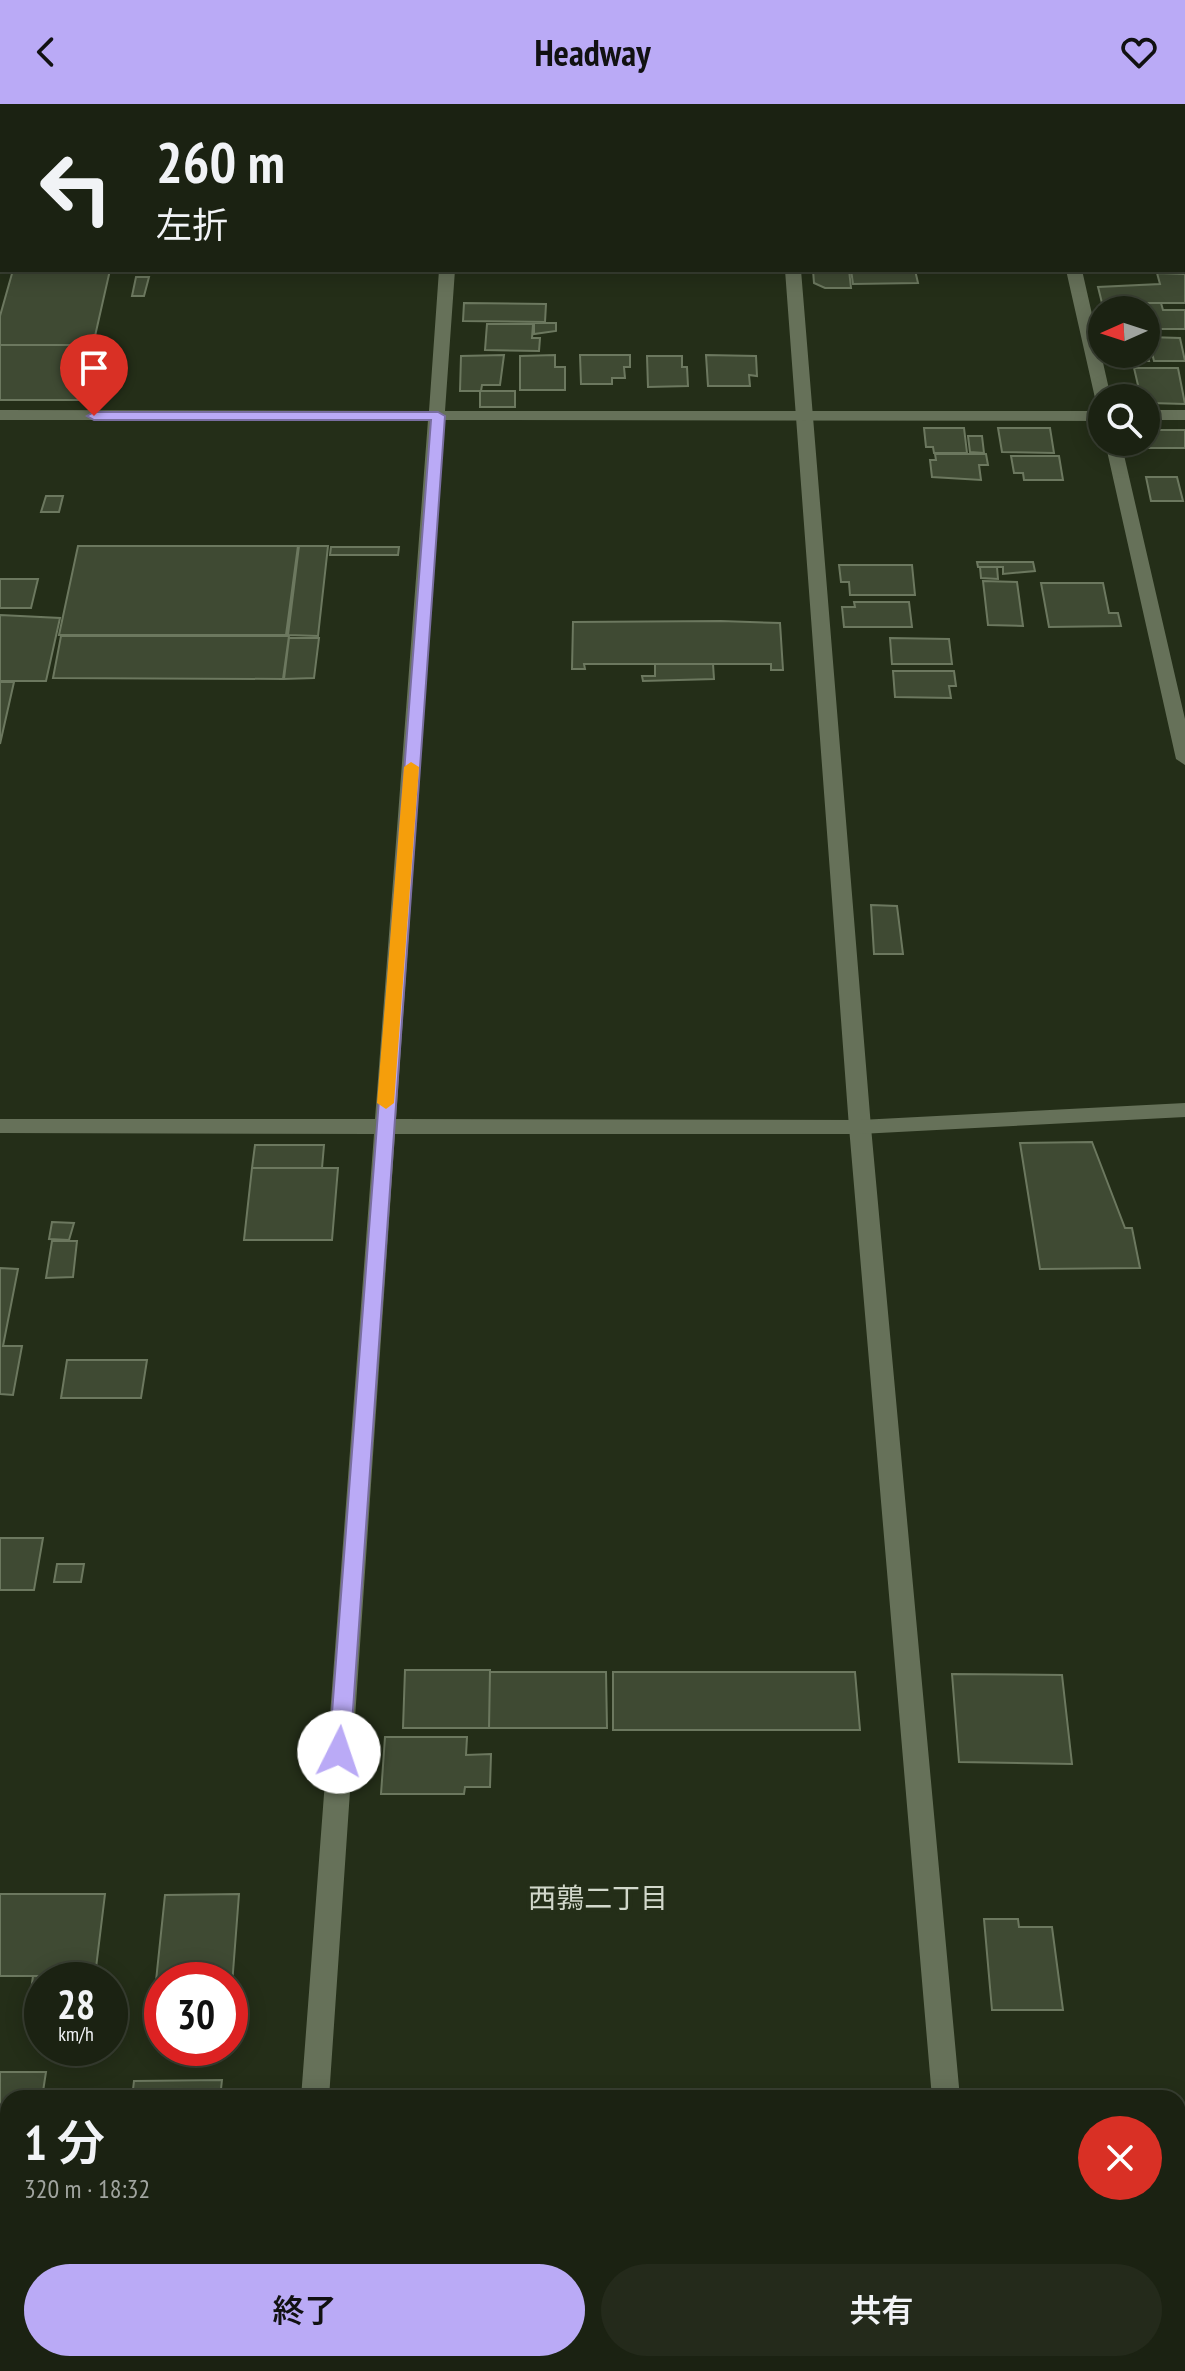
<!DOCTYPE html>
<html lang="ja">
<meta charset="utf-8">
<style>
:root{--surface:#1b2212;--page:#242a1b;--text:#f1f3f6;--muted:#a0a49f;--line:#393f32;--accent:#baaaf6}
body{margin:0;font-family:"PT Sans Narrow","Noto Sans JP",sans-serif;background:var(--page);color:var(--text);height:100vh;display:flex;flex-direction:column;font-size:30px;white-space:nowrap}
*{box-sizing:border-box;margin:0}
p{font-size:26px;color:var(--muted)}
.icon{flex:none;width:44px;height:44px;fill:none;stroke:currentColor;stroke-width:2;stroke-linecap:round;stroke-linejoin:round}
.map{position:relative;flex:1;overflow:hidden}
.panel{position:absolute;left:0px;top:1986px;width:1186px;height:282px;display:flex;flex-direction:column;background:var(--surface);border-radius:24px 24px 0 0;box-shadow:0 4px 20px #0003,0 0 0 2px var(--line)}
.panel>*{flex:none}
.top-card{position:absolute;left:0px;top:0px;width:1186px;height:168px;box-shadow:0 4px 20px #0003,0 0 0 2px var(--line);background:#1b2212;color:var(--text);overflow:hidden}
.needle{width:52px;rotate:267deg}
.fabs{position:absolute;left:1088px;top:192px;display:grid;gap:16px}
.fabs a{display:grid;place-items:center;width:72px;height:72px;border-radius:50%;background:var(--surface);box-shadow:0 4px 20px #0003,0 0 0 2px var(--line);font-size:40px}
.speed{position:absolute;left:24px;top:1858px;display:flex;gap:16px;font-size:40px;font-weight:700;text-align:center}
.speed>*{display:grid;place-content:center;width:104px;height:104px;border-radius:50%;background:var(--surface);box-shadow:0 4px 20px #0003,0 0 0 2px var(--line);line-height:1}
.speed small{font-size:20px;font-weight:400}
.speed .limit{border:12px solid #d22;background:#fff;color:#111}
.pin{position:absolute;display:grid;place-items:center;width:68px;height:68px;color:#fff;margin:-82px -34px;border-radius:50% 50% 50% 0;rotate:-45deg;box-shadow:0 0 8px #0007}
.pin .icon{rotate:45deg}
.me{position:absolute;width:88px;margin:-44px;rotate:4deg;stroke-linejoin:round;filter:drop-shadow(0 0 6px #0008)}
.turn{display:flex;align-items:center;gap:28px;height:168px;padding:0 24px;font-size:36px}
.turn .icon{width:104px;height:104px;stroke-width:2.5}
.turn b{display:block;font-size:56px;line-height:68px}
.round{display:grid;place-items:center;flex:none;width:84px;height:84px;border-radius:42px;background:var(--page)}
.summary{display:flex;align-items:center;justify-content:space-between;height:136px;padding:0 24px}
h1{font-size:48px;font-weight:600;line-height:60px}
.primary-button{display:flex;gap:16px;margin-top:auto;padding:16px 24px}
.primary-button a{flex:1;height:92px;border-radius:48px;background:var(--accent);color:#111;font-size:32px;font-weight:600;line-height:92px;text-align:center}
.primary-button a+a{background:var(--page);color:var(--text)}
header{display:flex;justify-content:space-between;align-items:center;height:104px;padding:0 24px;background:var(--accent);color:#111;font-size:36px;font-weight:600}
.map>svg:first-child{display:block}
.building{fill:#3f4a33;stroke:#6c785f;stroke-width:2}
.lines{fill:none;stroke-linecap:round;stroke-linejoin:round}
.service{fill:#667159;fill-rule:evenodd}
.minor{fill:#667159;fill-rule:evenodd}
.primary{fill:#718b4b;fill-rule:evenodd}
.route{fill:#baaaf6;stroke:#796ea0;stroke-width:2}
.slow{fill:#f59e0b}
.labels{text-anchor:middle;stroke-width:8;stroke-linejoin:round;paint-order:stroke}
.near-neighbourhood-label{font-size:28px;fill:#d2d8cb;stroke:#242e18}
</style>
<header><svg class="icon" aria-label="back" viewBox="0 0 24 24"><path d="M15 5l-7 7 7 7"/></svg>Headway<svg class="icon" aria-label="heart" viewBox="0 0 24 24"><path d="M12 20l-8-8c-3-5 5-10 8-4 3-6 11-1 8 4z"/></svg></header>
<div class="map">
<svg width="1185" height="2267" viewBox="0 0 1185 2267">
<rect width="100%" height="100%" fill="#242e18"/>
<path class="building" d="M0,0h150l-148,2v29z
M167,0h94l-94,2z
M265,0h128l-128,2z
M1185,150v19h-45l-1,-3h45z
M13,166h97l-17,75h-93v-29z
M813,166h36l2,18h-26l-11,-5z
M851,166h64l3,13 -65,1z
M1157,169l28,1v29h-83l-4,-16 62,-3z
M136,173h13l-5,19h-12z
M464,199l82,1 -1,18 -82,-1z
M1102,199h59l2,7h22v19h-39v-19h-43z
M534,219h22v8l-22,3z
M487,220h46l-1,14h8l-1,13 -54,-1z
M1148,233l32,1 5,23h-31z
M0,241h93l-13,55h-80z
M1146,245l3,12h-28l-2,-7h27z
M504,251l-4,30h-18l-1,6h-21l1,-35z
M555,251v12h10v23h-45v-34z
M580,251h50v12h-6l1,11h-13v6h-31z
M706,251l50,1 1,20 -8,-1 1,11h-42z
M647,252h35v11h5l1,19 -40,1z
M1134,264h44l7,36 -34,-1 -1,-5h-9z
M480,287h35v16h-35z
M924,324h40l3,25h-33l-1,-6h-7z
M998,324h52l4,25 -52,-1z
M1146,326h39v18h-43z
M968,332h14l2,17 -14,-1z
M935,350h51l2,11h-9l2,15 -49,-3 -2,-17h6z
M1011,352h48l4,24h-39l-1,-7h-9z
M1146,373h31l6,24h-32z
M46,392h17l-4,16h-18z
M78,442h220l-12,89h-227z
M299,442h29l-10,90 -30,-1z
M331,443h68l-1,8h-68z
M977,458h56l2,9 -32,3v-7h-25z
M839,461h73l3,30h-65l-1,-13h-8z
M980,463h17l1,12 -17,-1z
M0,475h38l-7,29h-31z
M983,477l34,1 6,44 -35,-1z
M1041,479h62l6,30h9l3,13 -72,1z
M854,498h55l3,25h-68l-2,-20h13z
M0,511l60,3 -14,63h-46z
M721,517l59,2 3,47h-12v-6h-187l1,5h-13l1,-47z
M61,532h228l-6,43 -230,-1z
M289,534h30l-5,40 -30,1z
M890,534l59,1 3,25h-60z
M655,560h58l1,15 -71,2 -1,-5h13z
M893,567h61l2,15h-7l2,12 -56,-1z
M0,578h14l-14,62z
M871,801l26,1 6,48h-29z
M1092,1038l33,86h7l8,40 -100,1 -20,-126z
M255,1041h69l-2,23h-70z
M252,1064h86l-6,72h-88z
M52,1118l22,1 -5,17 -20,-1z
M52,1137h25l-4,36 -27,1z
M0,1164l18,1 -15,77h19l-9,49 -13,-1z
M67,1256h80l-6,38h-80z
M0,1434h43l-9,52h-34z
M57,1460h27l-3,18h-27z
M405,1566h85l-1,58h-86z
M490,1568h116l1,56h-118z
M613,1568h242l5,58h-247z
M952,1570l110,1 10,89 -113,-2z
M385,1633h82l-1,18 25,-1 -1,33h-25l-1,7h-83z
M0,1790h105l-10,82h-95z
M239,1790l-8,104 -1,-18h-68v20h-8l11,-105z
M984,1815h34l1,8h33l11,83h-71z
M33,1872h46v4h-37v39h-15z
M0,1968h46l-4,26h-34v92l-8,1z
M222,1976l-2,18h-88l2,-17z
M345,2260h103v7h-104z
M785,2260h105v7h-105z
M1001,2260h72l1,7h-72z"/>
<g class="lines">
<path class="service" d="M771,0h14v2h-14z
M785,166h16l70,857 89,971h-28l-83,-971z"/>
<path class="minor" d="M451,0h14v2h-14z
M1029,0h14v2h-14z
M439,166h16l-10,141h657v10l-658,-1 -48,699 464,1 325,-17v14l-325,17h-465l-66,964h-28l73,-964 -374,-1v-14h375l53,-699h-428v-10l429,1z
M1066,166h16l29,128h-9v5l-7,-5z
M1146,306h39v10h-39z
M1105,338h16l64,277v46l-9,-6z
M0,2140h8v28h-8z
M1178,2142h7v28h-7z
M281,2260h30v7h-30z"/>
<path class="primary" d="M563,0h28l-29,2z
M0,100h2v8h-2z"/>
</g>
<path class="route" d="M438,308l7,4 -95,1336 -3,7h-15l-3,-7 102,-1332h-337l-7,-4 7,-4z"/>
<path class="slow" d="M411,658l8,5 -25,336 -8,6 -9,-6 27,-336z"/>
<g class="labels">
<g class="near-neighbourhood-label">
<text x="598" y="1804">西鶉二丁目</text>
</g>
</g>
</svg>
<div class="fabs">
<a><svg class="needle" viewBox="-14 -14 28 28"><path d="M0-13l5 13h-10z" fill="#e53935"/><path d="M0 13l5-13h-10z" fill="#a0a49f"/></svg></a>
<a><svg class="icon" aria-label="search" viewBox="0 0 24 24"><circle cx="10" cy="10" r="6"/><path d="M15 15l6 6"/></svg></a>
</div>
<div class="speed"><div>28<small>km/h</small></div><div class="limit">30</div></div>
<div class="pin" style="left:94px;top:312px;background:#d93025"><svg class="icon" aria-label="arrive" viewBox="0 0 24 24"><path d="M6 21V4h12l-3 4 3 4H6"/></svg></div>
<svg class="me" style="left:339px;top:1648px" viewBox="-20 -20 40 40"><circle r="19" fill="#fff"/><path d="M0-13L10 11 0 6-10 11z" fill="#baaaf6"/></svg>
<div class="top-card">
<div class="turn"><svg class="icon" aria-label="left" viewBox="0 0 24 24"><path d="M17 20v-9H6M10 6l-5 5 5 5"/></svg><div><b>260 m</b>左折</div></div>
</div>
<section class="panel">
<div class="summary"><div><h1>1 分</h1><p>320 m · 18:32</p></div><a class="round" style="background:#d93025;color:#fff"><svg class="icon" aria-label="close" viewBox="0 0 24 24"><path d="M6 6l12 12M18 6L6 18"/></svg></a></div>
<div class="primary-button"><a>終了</a><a>共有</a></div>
</section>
</div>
